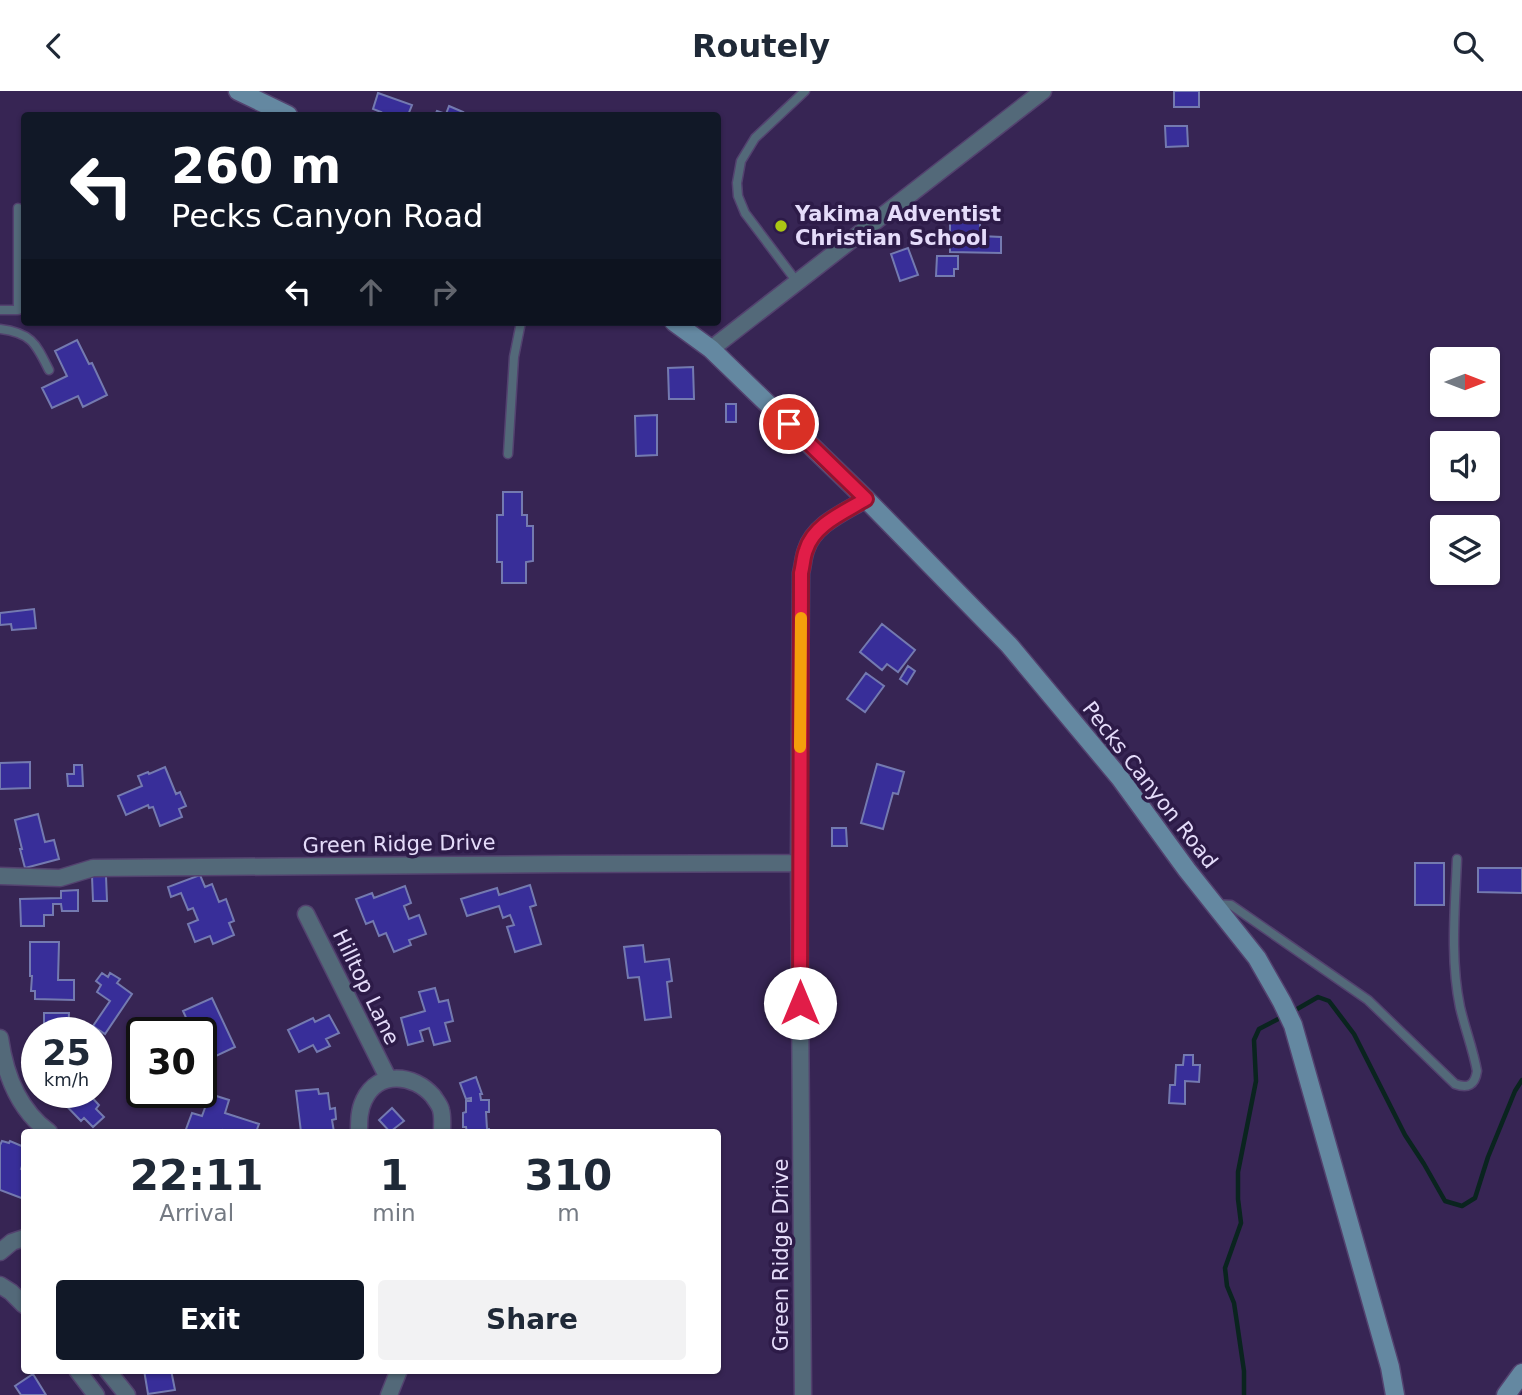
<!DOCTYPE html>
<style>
:root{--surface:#fff;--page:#f2f2f3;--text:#1f2937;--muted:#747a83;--accent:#111827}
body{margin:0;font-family:"DejaVu Sans",sans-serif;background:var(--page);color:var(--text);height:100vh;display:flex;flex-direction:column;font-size:26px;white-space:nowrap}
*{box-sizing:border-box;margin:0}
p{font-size:23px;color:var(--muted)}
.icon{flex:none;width:38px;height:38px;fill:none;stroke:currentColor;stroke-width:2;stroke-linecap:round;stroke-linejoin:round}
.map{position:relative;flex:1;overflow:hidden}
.details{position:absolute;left:21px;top:1038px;width:700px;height:245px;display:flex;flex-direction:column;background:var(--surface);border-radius:7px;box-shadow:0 2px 5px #0004}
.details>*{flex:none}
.hud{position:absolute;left:21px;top:21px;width:700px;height:214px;border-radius:7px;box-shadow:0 2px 5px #0004;background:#111827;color:#fff;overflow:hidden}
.needle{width:46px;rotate:90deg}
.controls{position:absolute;left:1430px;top:256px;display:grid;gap:14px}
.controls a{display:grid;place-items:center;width:70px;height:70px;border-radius:7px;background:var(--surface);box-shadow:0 2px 5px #0004;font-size:35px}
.speed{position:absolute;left:21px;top:926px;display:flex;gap:14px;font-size:35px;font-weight:700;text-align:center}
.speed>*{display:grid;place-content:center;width:91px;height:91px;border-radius:50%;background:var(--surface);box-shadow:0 2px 5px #0004;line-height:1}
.speed small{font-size:18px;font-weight:400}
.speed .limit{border:4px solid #111;border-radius:10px;background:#fff;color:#111}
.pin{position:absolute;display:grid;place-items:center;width:60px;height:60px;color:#fff;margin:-30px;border:4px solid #fff;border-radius:50%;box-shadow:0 2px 7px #0007}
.me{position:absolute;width:77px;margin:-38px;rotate:0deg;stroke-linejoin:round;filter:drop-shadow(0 0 5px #0008)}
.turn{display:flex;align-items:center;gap:24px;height:147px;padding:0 35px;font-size:32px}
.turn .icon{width:91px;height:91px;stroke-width:2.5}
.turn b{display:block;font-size:49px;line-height:60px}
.lanes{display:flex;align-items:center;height:66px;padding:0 35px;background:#0003;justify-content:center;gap:35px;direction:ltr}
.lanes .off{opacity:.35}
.eta{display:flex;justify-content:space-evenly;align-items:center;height:119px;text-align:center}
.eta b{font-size:42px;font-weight:600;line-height:49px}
.action{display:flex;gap:14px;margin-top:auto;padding:14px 35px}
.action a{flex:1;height:80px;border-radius:7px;background:var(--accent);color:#fff;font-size:28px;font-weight:600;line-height:80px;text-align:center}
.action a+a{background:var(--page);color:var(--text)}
header{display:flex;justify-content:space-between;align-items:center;height:91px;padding:0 35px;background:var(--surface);font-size:32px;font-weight:600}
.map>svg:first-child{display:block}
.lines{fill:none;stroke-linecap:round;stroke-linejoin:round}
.stream{stroke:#0a241f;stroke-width:4.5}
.building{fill:#382e99;stroke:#747ab0;stroke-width:2}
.lane-casing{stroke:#53426f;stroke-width:11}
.street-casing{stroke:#53426f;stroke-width:19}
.secondary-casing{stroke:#53426f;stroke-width:21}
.lane{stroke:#536979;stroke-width:8}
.street{stroke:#536979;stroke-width:16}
.secondary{stroke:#6488a1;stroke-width:18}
.route-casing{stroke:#92132f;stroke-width:18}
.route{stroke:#e11d48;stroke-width:12}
.slow{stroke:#f59e0b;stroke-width:12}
.poi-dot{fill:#abc614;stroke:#2d1b48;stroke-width:2.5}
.labels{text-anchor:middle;stroke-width:7;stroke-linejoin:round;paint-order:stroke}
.poi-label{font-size:21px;font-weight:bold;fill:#e5dcfa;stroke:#2d1b48;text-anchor:start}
.street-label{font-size:21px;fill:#e5dcfa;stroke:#2d1b48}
</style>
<header><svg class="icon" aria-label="back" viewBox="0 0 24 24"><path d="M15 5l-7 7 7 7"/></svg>Routely<svg class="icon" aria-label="search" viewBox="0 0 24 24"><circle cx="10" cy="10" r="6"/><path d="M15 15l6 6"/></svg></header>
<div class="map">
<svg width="1522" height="1304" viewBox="0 0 1522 1304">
<rect width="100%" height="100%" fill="#372554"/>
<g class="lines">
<path class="stream" d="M1292,921l26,-15 11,4 25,33 51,101 19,29 21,37 17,5 13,-8 13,-41 27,-66 7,-11
M1244,1304v-24l-7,-48 -3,-20 -7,-17 -2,-18 16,-45 -3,-24v-27l18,-91 -2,-41 5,-11 25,-13"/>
</g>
<path class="building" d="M1174,0h25v16h-25z
M378,2l34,12 -4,10h-29l2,-3 -8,-3z
M449,15l14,6 -2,3h-26l2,-4 9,3z
M1165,35h22l1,20 -22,1z
M965,118l30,1 -1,10h-14v16l21,1v16l-51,-1v-36l15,1z
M908,157l10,27 -18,6 -9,-27z
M937,165h21v13h-4v7h-18z
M77,249l12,24 3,-1 15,32 -24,12 -5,-11 -26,12 -10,-20 25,-12 -12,-25z
M693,276l1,32h-25l-1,-31z
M726,313h10v18h-10z
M657,324v40l-21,1 -1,-40z
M503,401h19v23h5v11h6v35l-7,1v21h-24v-21h-5v-47h6z
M34,518l2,19 -24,2 -1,-6 -11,1v-12z
M882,533l33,26 -17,22 -11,-8 -5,6 -22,-18z
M908,575l7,5 -8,13 -7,-5z
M866,582l18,13 -19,26 -18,-13z
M30,671v26l-30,1v-26z
M877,673l27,8 -6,22 -5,-1 -10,36 -22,-6z
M74,674h8l1,21h-15l-1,-12h7z
M165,676l11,27 4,-2 6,14 -7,3 3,8 -22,9 -7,-19 -4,1 -1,-3 -22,10 -8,-19 24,-10 -4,-10 10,-4 1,2z
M38,723l7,28 9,-2 5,19 -34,9 -5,-19h2l-7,-29z
M832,737h14l1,18h-15z
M1415,772h29v42h-29z
M1478,777h44v25l-44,-1z
M200,784l5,12 7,-3 7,18 7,-3 8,22 -5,2 5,12 -21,9 -3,-8 -15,6 -7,-18 10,-4 -5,-12 -5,2 -7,-17 -10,4 -3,-10z
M92,785h14l1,25h-14z
M530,794l6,20 -6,2 11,37 -26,8 -8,-25 7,-2 -4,-10 -7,3 -4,-12 -32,10 -6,-17 36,-11 2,7z
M405,795l6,17 -7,3 5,13 10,-4 7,19 -17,6 2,5 -17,7 -8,-19 -7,3 -6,-15 -7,3 -10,-25 16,-6 2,5z
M78,799v21h-16l-1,-7h-8v11h-9v11h-23l-1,-27 41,-1v-7z
M30,851h29l-1,38h16v20l-39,-1v-8h-4l1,-15h-2z
M643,854l2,17 24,-3 3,22 -5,1 4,35 -26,3 -6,-43 -11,1 -4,-31z
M102,882l6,4 2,-4 10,6 -3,4 15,11 -27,40 -12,-8 17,-25 -13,-9 4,-7 -5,-4z
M435,897l4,14 9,-2 5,21 -8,2 5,18 -16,4 -5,-17 -9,3 3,10 -15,4 -7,-27 24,-7 -6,-19z
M212,907l23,49 -19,9 -16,-37 -11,5 -6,-13z
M44,922h25l-1,20h-24z
M329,924l10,18 -13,6 4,7 -13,6 -4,-7 -14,7 -11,-22 25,-12 2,4z
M1184,964h9v10h7l-1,17 -14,-1v23l-16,-1 1,-18h5l1,-20h7z
M476,986l6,17h-2l1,6h8v12h-3l1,17h2v3h-22l-1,-5h-3v-14l3,-1v-11h5v-3l-5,1 -6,-16z
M318,998l1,5 9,-1 2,16 5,-1 1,11 -4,1 2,12h-33l-5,-41z
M53,1001h34l12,13 -3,4 8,8 -11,10 -9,-9 -3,3z
M210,1003l19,6 -4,13 34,11 -3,8h-27l-6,-2 -1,2h-37l7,-19 10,3z
M392,1017l12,13 -14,11 -11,-12z
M2,1050l7,2 1,-2 14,6v13l-3,9 3,2v28l-24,-9v-45z
M144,1279h27l4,20 -27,4z
M33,1283l13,21h-25l-6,-9z"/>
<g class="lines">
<defs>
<path id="lane" d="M797,191l-52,-69 -7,-17 -1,-13 4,-22 14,-23 50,-47
M0,219h18v-102
M0,238c32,4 36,15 49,41
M508,363l6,-97 7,-35
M1216,813l15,1 137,95 87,84c13,5 20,1 22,-13 -4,-22 -12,-42 -17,-64 -10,-48 -5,-99 -3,-148"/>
<path id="street" d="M711,258l332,-258
M0,785l60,2 33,-10 470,-4 236,-1
M306,823l82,164
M0,947c5,36 19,72 49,94
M359,1041c0,-11 0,-22 5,-32 14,-30 50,-26 69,-4 3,5 7,9 8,14 2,7 1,15 1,22
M0,1161l12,-10 12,-4
M0,1194l11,7 13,13
M77,1279l19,25
M107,1279l20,25
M389,1304l10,-25
M803,1304l-4,-532 2,-290c2,-7 2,-15 5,-23 8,-26 39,-38 60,-51"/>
<path id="secondary" d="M238,0l50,24
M674,231l37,27 155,150 143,146 111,133 67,92 70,88 25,44 11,23 97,342 5,28
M1506,1304l16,-22"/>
</defs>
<use href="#lane" class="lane-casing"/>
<use href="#street" class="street-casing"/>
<use href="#secondary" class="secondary-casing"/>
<use href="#lane" class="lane"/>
<use href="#street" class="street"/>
<use href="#secondary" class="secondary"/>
</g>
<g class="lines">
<defs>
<path id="route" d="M789,333l77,75c-21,13 -52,25 -60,51 -3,7 -3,16 -5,23l-1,430"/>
</defs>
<use href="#route" class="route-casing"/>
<use href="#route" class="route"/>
<path class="slow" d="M800,656l1,-129"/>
</g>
<circle class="poi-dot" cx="781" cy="135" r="7"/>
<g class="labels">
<g class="poi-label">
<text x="795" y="130">Yakima Adventist<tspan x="795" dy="24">Christian School</tspan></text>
</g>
<g class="street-label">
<text transform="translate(1150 694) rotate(52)" y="7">Pecks Canyon Road</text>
<text transform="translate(399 753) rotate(-1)" y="7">Green Ridge Drive</text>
<text transform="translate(366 896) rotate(64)" y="7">Hilltop Lane</text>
<text transform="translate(781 1164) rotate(-90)" y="7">Green Ridge Drive</text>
</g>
</g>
</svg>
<div class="controls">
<a><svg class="needle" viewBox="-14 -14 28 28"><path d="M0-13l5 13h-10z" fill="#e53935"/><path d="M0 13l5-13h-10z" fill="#747a83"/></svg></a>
<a><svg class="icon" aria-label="sound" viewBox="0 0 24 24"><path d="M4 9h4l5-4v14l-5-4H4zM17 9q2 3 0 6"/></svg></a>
<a><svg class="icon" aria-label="layers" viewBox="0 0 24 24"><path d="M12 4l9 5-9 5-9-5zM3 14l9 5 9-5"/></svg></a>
</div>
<div class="speed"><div>25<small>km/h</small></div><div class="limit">30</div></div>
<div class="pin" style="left:789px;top:333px;background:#d93025"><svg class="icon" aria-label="arrive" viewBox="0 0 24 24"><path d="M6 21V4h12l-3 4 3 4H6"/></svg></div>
<svg class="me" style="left:800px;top:912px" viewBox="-20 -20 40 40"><circle r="19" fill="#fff"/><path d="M0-13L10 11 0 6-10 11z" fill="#e11d48"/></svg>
<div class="hud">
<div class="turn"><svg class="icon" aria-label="left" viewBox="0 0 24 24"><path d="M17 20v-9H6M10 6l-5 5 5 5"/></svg><div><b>260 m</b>Pecks Canyon Road</div></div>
<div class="lanes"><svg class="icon" aria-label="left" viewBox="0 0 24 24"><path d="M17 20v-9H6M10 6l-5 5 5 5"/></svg><svg class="icon off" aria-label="ahead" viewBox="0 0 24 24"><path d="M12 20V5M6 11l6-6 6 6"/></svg><svg class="icon off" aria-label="right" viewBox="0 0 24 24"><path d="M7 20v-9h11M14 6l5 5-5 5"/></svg></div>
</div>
<section class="details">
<div class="eta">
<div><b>22:11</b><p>Arrival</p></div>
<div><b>1</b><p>min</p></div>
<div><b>310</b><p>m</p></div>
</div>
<div class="action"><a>Exit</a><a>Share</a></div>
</section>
</div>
